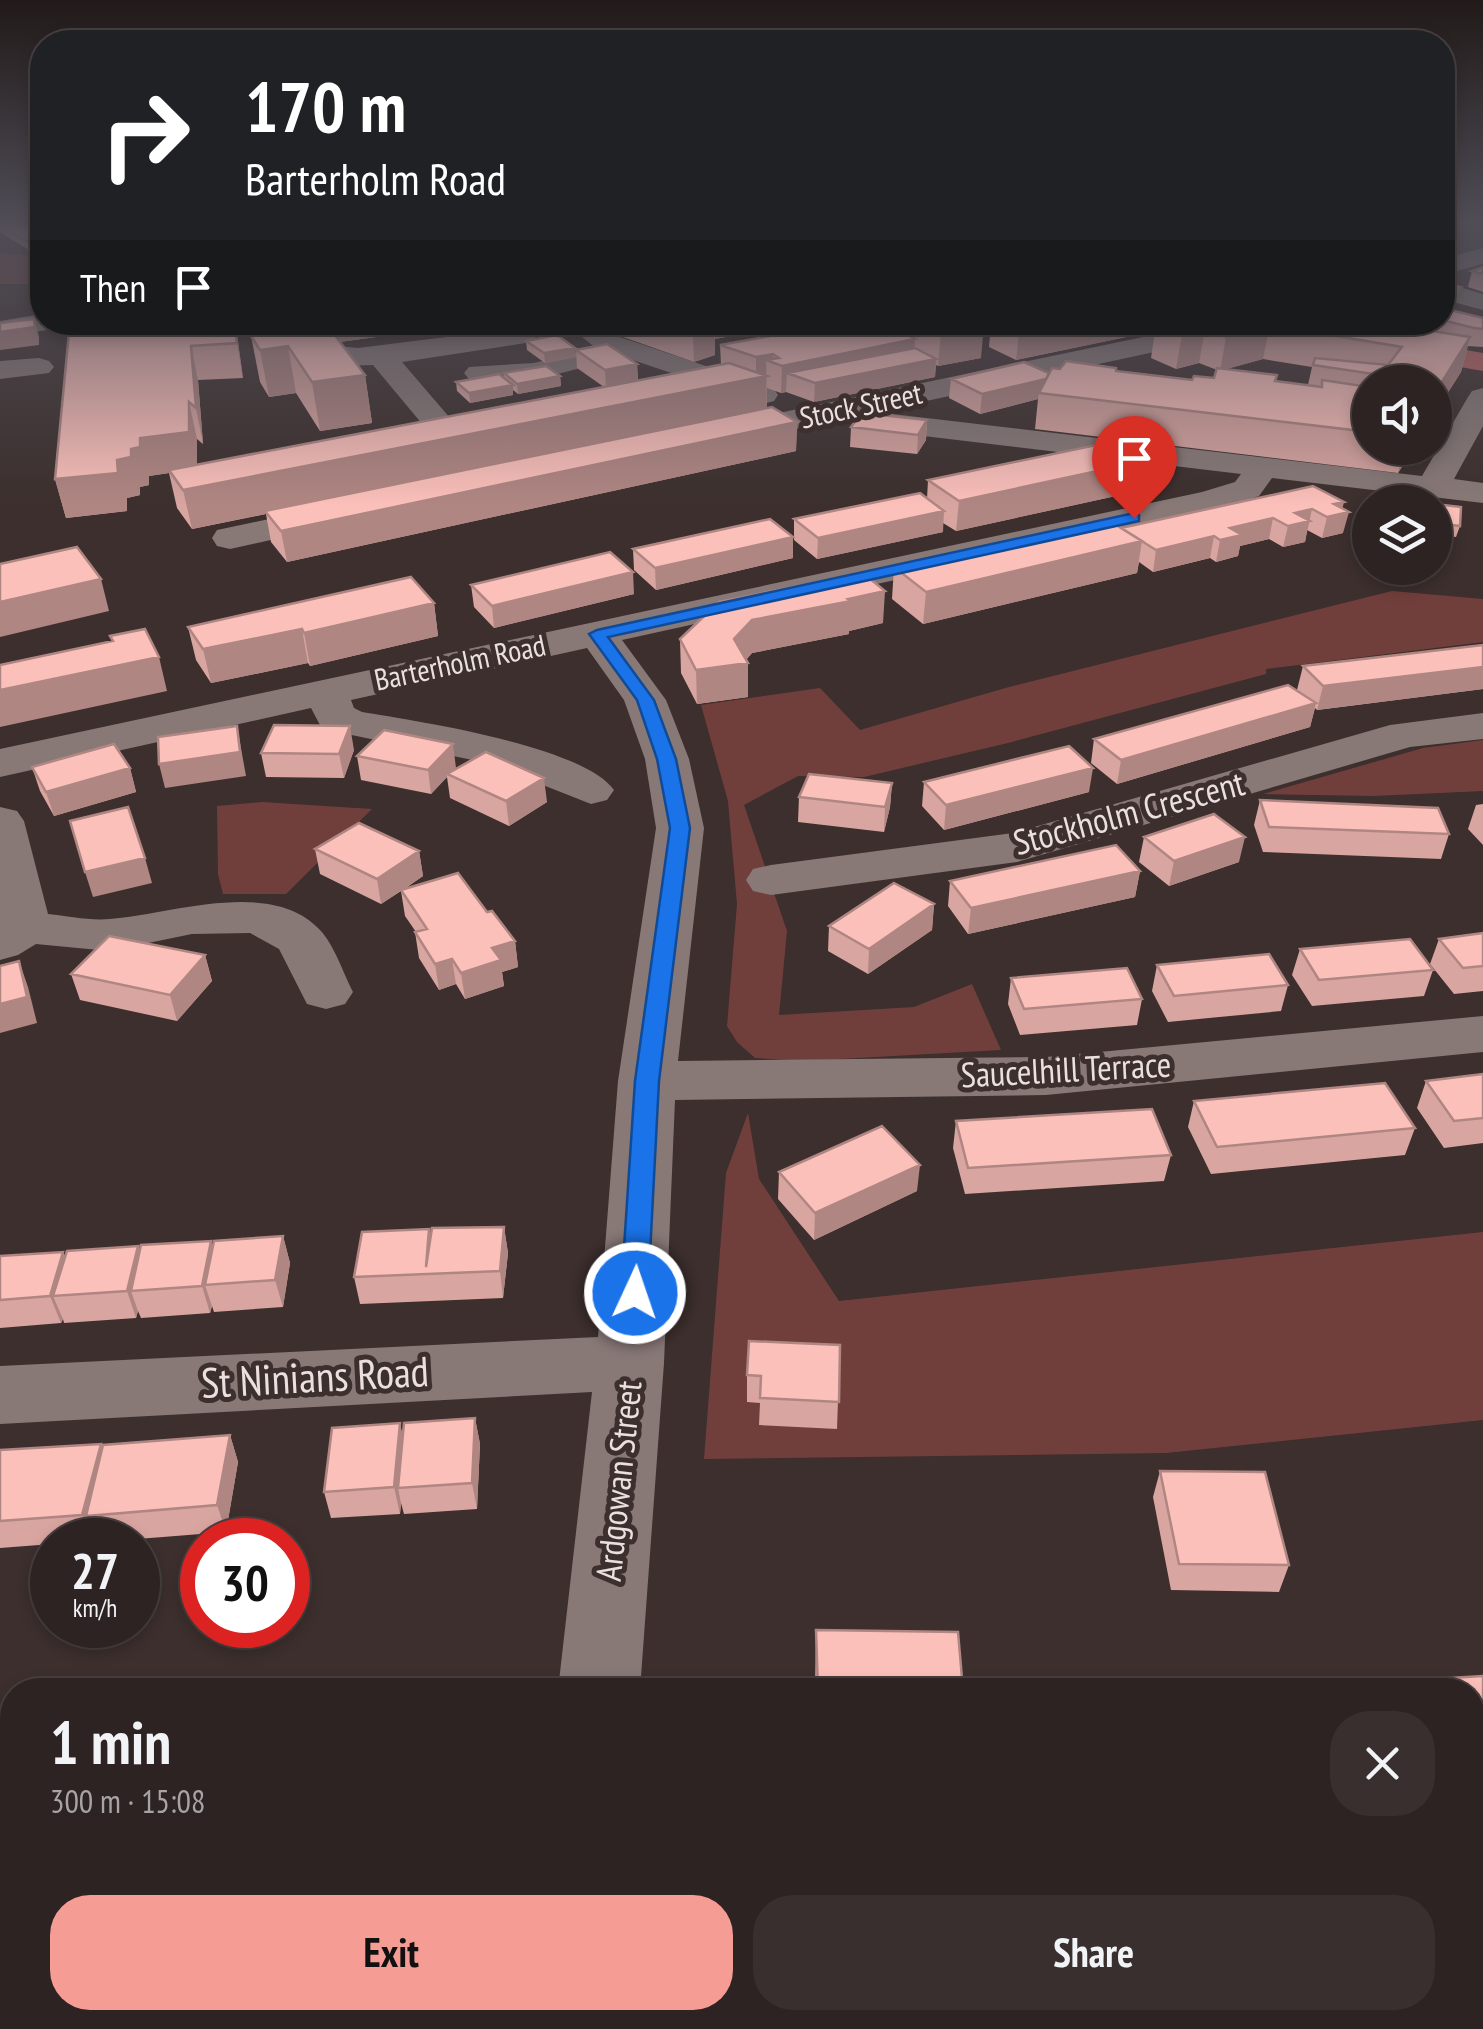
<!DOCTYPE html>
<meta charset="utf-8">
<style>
:root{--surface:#2d2322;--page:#392f2f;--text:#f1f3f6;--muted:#a7a4a5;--line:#484040;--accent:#f59c95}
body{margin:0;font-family:"PT Sans Narrow",sans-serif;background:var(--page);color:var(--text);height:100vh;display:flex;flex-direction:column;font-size:38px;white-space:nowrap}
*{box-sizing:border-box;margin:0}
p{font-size:32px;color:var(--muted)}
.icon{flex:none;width:55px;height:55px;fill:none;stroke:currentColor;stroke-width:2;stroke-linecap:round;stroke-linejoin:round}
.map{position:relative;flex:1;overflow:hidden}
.drawer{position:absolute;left:0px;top:1678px;width:1485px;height:352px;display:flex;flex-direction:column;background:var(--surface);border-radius:40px 40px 0 0;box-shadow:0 5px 15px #0003,0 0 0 2px var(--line)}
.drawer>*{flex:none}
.top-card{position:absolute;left:30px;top:30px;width:1425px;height:305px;border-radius:40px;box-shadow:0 5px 15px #0003,0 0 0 2px var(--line);background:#202124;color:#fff;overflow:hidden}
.fabs{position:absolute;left:1352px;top:365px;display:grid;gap:20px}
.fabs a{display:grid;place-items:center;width:100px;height:100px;border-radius:50%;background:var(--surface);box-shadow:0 5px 15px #0003,0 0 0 2px var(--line);font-size:50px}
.speed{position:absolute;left:30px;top:1518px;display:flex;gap:20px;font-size:50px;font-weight:700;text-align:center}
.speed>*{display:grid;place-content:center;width:130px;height:130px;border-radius:50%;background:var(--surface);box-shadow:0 5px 15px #0003,0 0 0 2px var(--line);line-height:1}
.speed small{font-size:25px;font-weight:400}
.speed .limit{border:15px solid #d22;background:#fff;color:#111}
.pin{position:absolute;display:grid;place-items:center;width:85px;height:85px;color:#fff;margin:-102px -42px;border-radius:50% 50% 50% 0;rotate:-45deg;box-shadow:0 0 10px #0007}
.pin .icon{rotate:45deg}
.me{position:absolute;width:110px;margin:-55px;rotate:3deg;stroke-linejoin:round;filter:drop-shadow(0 0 8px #0008)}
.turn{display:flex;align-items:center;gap:35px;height:210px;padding:0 50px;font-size:45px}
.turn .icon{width:130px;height:130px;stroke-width:2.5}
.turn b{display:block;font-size:70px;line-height:85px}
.then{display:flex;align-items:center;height:95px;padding:0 50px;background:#0003;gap:20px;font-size:38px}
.round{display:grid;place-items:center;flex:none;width:105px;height:105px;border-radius:40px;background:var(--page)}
.summary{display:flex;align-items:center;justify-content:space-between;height:170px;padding:0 50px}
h1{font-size:60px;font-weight:700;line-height:75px}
.action{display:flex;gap:20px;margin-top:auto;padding:20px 50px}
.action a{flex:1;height:115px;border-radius:40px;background:var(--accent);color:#111;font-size:40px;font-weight:700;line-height:115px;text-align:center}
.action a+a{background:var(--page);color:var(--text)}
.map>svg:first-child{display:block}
.green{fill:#713f3b}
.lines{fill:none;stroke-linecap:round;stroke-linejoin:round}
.minor{fill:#887977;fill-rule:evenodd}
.major{fill:#c06562;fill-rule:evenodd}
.wall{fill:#d9a5a0;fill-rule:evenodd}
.shaded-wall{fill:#b08682}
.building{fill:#fcc0ba;stroke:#b08682;stroke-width:2.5}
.route{fill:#1a73e8;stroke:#114b97;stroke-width:2.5}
.labels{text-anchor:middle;stroke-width:10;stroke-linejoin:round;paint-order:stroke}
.far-street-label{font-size:30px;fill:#e9e0df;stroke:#3c2f2d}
.street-label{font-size:35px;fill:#e9e0df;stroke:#3c2f2d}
.near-street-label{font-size:42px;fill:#e9e0df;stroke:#3c2f2d}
</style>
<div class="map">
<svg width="1483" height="2029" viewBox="0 0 1483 2029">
<rect width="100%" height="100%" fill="#3c2f2d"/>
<path class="green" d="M0,253l42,4v27h-42z
M1392,591l91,8v43l-217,27v5l-258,69 -144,34 -66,-1 -54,29 43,126 -8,84 135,-8 58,-23 29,66 -197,11 -49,-3 -18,-16 -10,-16 10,-122 -9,-103 -27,-96 119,-17 40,42 149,-43z
M1483,740v51l-109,5 -111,-2 160,-46z
M262,802l110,7 -86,85h-63l-5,-20 -1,-68z
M748,1113l11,66 80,122 644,-69v188l-317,33 -462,6 22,-286z"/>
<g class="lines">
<path class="minor" d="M1483,248v16l-41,11v-16z
M1442,282l41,12v16l-41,-11z
M42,314v8h18l-13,8 -47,7v-16z
M278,322h27l22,23 31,3 168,-21 14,8 -14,8 -124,19 48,56 -5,7h-22l-50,-60c-47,2 -69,-2 -95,-43z
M563,322h32l16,12 163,55 4,6 -4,6 -11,3 -139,-47 -90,23 -37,3 -28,-4 -5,-6 5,-6 65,-4 62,-15z
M1215,322l19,1 4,6 -14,8 -349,75 547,64 46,-79 4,-6 11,-3v38l-29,53 29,4v20l-211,-25 -13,18 -36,12 -601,132 44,60 23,59 15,69 -26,233 368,-4 437,-41v36l-437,43 -371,5 -11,263 -24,327h-82l34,-298 -592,32v-58l598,-29 20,-256 38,-253 -11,-69 -21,-59 -37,-52 -236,52 3,8 8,4c55,9 221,34 252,78l-7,10 -16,4 -104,-41 -150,-31 -17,-7 -9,-17 -311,69v-28l1202,-257 33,-10 6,-8 -376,-45 -11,-2 -3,-10 -130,28 -11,-3 -5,-7 5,-7 11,-3z
M39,358l10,3 5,6 -5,6 -49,6v-18z
M344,503l12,4 6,7 -6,7 -126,28 -13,-3 -5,-8 5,-8z
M1483,713v26l-73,8 -393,115 -246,33 -18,-4 -7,-11 7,-11 18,-4 242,-32 377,-108z
M0,807l17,4 7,10 24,93c20,2 42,7 62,5 60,-4 161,-42 210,11 15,16 23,43 33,62l-8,12 -19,5 -19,-5 -28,-55 -29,-16 -58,1 -83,17 -73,-7 -18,11 -18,5z
M1472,1932h11v94l-30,-8h19z
M520,2018h94l-1,11h-96z"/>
<path class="major" d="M1238,322h65l180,31v18l-232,-41z"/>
</g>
<path class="wall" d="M0,223l42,5 -13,22 -29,-18z
M1483,267v25l-15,-5 4,-16z
M1442,308l41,10v29l-15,-1 -7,26 -26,41v-31h-65v66h44l-16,25 -363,-44 3,-30 -58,15 -31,-16 2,-19 98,-6 67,-2 76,9 22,-2 3,-8 -18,-7 -23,6 -25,-11 4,-27 -139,29 -27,-13 2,-25h384l23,4 -12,-4h56zM1263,359l49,8 -4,18 -32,-4 -50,-12z
M70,322h165l8,56 -45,2 5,64 -6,-5v26l407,-78 -27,-19 -1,-18 61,14 1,16 83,-15 -1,-20 50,-9v-7l-55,10v16l-21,7 -71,-25 -18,-15h224l4,3 12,-3h136v36l-43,8 -2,-1 -1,12 -121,25 -28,-10 -5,1 -14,-5v20l30,14 -1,29 -509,111 -16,-20 -5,-28 -74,15 -15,-21 -8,-35 -20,3v9l-9,2v8l-13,3v13l-61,7 -11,-39z
M316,322h58l2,15 -36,5 25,33 7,48 -52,8 -24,-38 -27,4 -9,-15 -9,-46 68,-9z
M485,322h53v5l-42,6z
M526,341l49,7 1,9 -31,6 -18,-13z
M504,373l56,3 1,10 -43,8 -5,-4v5l-43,8 -13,-12 -1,-9 48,-4z
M927,420l-1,20 -9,14 -67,-7 1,-20z
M928,480l206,12 -178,39 -13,-8v9l-126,27 -23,-19v-21l133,-20z
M1313,486l29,23 1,24 -21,5 -15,-8 -2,12 -22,5 -14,-8 -29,7 -2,10 -22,6 -6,-4 -57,14 -14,-10 -2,11 -214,51 -31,-25 2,-32 227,-39z
M1435,504l25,22 -4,11 -21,-3z
M793,537v21l-137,32 -22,-20 -1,-21z
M471,585l163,9 -140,34 -20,-21z
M434,603l4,33 -128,30 -2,-3 -97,20 -15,-23 -8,-33z
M883,623l-34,8v3l-97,19 -6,7 2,37 -51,7 -16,-31 -1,-34z
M1483,645v44l-166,21 -2,-2 -5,19 -193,57 -26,-21 3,-24 206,-47 -3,-2 6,-24z
M354,750l-10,28 -78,-1 -5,-24z
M357,756l99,12 -2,2 93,32 -38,24 -59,-28 -3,-21 -16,17 -70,-14z
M32,767l98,1 6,24 -82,24 -14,-25z
M924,782l165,10 -145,38 -22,-24z
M892,783l-2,24 -6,25 -86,-10 1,-25z
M1260,800l189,34 -8,25 -178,-7 -9,-27z
M1483,804v41l-15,-16 8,-24z
M1144,837l95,25 -70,24 -30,-24z
M315,849l104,2 4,25 -20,14 84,22 28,29 3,26 -16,5 2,14 -39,13 -9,-15 -17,6 -20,-32 -4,-26h1l-11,-16 -4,-25 -20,13 -61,-30z
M1140,871l-5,26 -167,37 -20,-28 2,-25z
M934,904l-2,26 -64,44 -40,-23 1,-25z
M1483,933v58l-29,3 -24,-30 9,-25z
M1300,949l133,21 -9,26 -112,10 -20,-31z
M205,955l7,26 -35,40 -97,-21 -9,-26z
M1157,965l131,20 -7,26 -113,11 -16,-31z
M1011,978l131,21 -5,26 -117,10 -12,-31z
M1483,1074v69l-39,5 -27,-40 9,-27z
M1194,1101l221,27 -10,27 -194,19 -23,-47z
M956,1121l215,34 -7,26 -199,13 -12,-46z
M779,1172l138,19 -103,49 -36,-41z
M504,1227l4,26 -5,45 -143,6 -6,-27 75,-48 1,9z
M283,1236l7,27 -7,44 -69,5 -2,-6 -2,7 -69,5 -3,-7 -2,7 -72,5 -1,-4 -2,4 -61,5v-72l63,-4 2,4 148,-9z
M840,1345l-3,84 -78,-4 1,-22 -13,-1v-27z
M475,1418l5,26 -3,65 -73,5 -3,-11 -1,11 -69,4 -7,-26 76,-69 2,12z
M230,1435l8,27 -12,70 -101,8h-29l-1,-3 -1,3h-42v4l-52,4v-98l102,-2z
M1160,1471l129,94 -10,27 -108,-2 -18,-93z
M816,1630l147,60h-148z
M1483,1676v168l-11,1v-155h-160l2,-4z"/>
<path class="shaded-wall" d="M42,239v8l-13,3 -2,-9z
M1460,287l-5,17 -13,4v-16z
M34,319l5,18v8l-39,5v-18z
M234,322l2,5 7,51 -6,-35z
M329,322h45l2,15 -44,6z
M495,322h43v5l-42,6z
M682,322h88v7l-55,10v16l-21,7 -1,-26z
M1074,322h110l-28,3 -1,6 -139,29 3,-26z
M984,324l-3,34 -43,8 3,-34z
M1270,325l-7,34 -43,12 6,-34z
M1205,329l-6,34 -23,6 6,-34z
M1470,337l-9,35 -26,41v-20z
M915,339l-1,24 22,-4 -1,18 -121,25 1,-19 -28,-10 -1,19 -5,1 1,-27z
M191,346l7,34 5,64 -7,-36z
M288,346l8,47 -27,4 -9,-47z
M575,348l1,9 -31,6 -1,-10z
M773,354v9l-7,-3 1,51 -575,118 -9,-39 573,-112v-21z
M637,364l1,18 -32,7 -1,-19z
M365,375l7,48 -52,8 -8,-49z
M560,376l1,10 -43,8 -1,-10z
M1056,376l-17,17 -1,6 -58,15 2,-20z
M513,385v10l-43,8 -1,-10z
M189,402l8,37v30l-28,1v3l-20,3v9l-9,2v8l-13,3v13l-61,7 -11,-39 62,-19 14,-11 9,-11z
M927,420l-1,20 -9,14 1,-19z
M797,422l-1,29 -509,111 -6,-31z
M1404,448h10l-16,25z
M1139,462l-5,30 -178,39 3,-30z
M1344,502l-3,12 8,-2 -6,21 -21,5 5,-21 7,-13z
M1312,509l-7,33 -22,5 5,-21 7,-13z
M944,511l-1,21 -126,27 1,-21z
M1273,518l-4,21 -29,7 -2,10 -22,6 4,-22 10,-12z
M1214,536l-4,22 -57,14 3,-22z
M793,537v21l-137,32 -1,-22z
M1142,541l-5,32 -214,51 3,-32z
M633,572l1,22 -140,34 -2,-22z
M101,579l8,32 -109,26v-35z
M885,591l-2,32 -34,8v3l-97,19 -10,11 6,-1v34l-51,7 -1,-34 38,-31 18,-19z
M434,603l4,33 -128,30 -6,-33z
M302,629l6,34 -97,20 -8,-34z
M159,657l8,34 -167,36v-37z
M1483,667v22l-166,21 6,-24z
M1316,703l-6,24 -193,57 4,-24z
M237,726l9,50 -81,12 -6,-24z
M350,726l4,24 -10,28 -5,-24z
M453,744l3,24 -7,7 -2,-1v3l-16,17 -3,-24z
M130,768l6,24 -82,24 -8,-24z
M1093,768l-4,24 -145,38 2,-25z
M544,778l3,24 -38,24 -3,-25z
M892,783l-2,24 -6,25 1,-25z
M1245,837l-6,25 -70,24 5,-25z
M419,851l4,25 -42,28 -4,-25z
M145,858l7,25 -59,14 -8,-25z
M1140,871l-5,26 -167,37 3,-26z
M934,904l-2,26 -64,44 1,-25z
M515,941l3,26 -16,5 2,14 -39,13 -4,-26 31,-25z
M205,955l7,26 -35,40 -7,-26z
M452,959l4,25 -17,6 -4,-26z
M19,961l9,26 9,36 -37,10v-29z
M920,1165l-3,26 -103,49 1,-27z
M504,1227l4,26 -5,45 -3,-27z
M283,1236l7,27 -7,44 -8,-27z
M211,1241l8,27 -14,17 7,21 -2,7 -8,-27z
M138,1246l9,27 -16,18 7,20 -2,7 -9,-27z
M63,1252l11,27 -21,17 10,23 -2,4 -11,-27z
M475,1418l5,26 -3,65 -5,-26z
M400,1423l6,27 -8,38 3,15 -1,11 -6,-27z
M230,1435l8,27 -12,70 -9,-27z
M101,1444l11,27 -26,45 9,21 -2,3 -11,-25z"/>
<path class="building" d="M0,223h35l7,5v11l-15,2 -27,-15z
M1483,267v7l-11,-3z
M1442,282l18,5 -18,5z
M1442,308l41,10v11l-9,-1 -32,-8z
M34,319l1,8 -35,5v-9z
M70,322h164l3,21 -46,3 5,62 -7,-6v30l-49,6v9l-9,2v8l-14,3 1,13 -63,6z
M655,322h40l20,7 -22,7z
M783,322h46l4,3 12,-3h38l32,17 -133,27 -16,-6 13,-2 -6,-4 -17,3 -36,-12 79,-14z
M904,322h77l3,2 -43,8 -16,-8 -15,1z
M994,322h80l-55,12z
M1165,322h210l95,15 -35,56v-11h-65v50l-331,-39 13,-25 8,1 6,-8 50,7v3l76,9 2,-4 20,2 3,-10 60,7 -2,6 47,6v-7l40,6 12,-12 -61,-9 2,-7 73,7 14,-18 -132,-22 -44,12 -21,-8 -23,6 -26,-10z
M328,326l37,49 -53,7 -24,-36 -28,4 -9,-14z
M557,335l18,13 -31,5 -18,-12z
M607,344l30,20 -32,6 -29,-20z
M915,348l21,11 -121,24 -28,-10z
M1024,362l25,11 -3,6 -64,15 -31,-15z
M729,363l38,13 -584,114 -14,-20z
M546,366l14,10 -43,8 -13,-11z
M499,374l14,11 -44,8 -13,-11z
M772,407l25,15 -516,109 -16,-20z
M861,413l66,7 -9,15 -67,-8z
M1106,443l33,19 -180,39 -31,-21z
M1313,486l31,16 -10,2 15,8 -22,5 -15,-8 -17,4 15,8 -22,5 -15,-8 -43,10 12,7 -22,5 -6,-4 -58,14 -35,-22z
M920,493l24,18 -126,27 -24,-19z
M1397,499l29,3h-30z
M1435,504l26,3 -1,19 -25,-3z
M770,519l23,18 -138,31 -22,-19z
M1110,521l32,20 -216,51 -32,-25z
M77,547l24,32 -101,23v-38z
M610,552l23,20 -141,34 -21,-21z
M863,573l22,18 -37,8 3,2 -99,19 -18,19 14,24 -52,7 -16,-31 39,-37z
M411,577l23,26 -130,30 -2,-4 -99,20 -15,-22z
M145,629l14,28 -159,33v-25l113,-24 -3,-5z
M1483,645v22l-160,19 -20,-20z
M1288,685l28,18 -195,57 -27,-21z
M274,725l76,1 -11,28 -78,-1z
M237,726l3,26 -81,12 -1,-27z
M384,730l69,14 -25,26 -71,-14z
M114,744l16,24 -84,24 -14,-25z
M1069,746l24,22 -147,37 -22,-23z
M486,752l58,26 -38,23 -59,-27z
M809,774l83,9 -7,24 -86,-10z
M1260,800l178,8 11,26 -180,-7z
M128,807l17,51 -60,14 -15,-51z
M1214,814l31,23 -71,24 -30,-24z
M359,823l60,28 -42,28 -62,-30z
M1116,845l24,26 -169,37 -21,-27z
M458,873l29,39 5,-1 23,30 -23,7 9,12 -40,13 -9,-14 -17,5 -20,-32 12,-3 -26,-39z
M894,883l40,21 -65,45 -40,-23z
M1483,933v33l-20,2 -24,-29z
M109,936l96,19 -35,40 -99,-21z
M1410,939l23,31 -114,10 -19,-31z
M1269,954l19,31 -114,11 -17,-31z
M19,961l8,36 -27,7v-38z
M1127,968l15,31 -118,10 -13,-31z
M1483,1074v44l-29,3 -28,-40z
M1385,1083l30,45 -198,19 -23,-46z
M1152,1109l19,46 -203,13 -12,-47z
M882,1126l38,39 -105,48 -36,-41z
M504,1227l-4,44 -146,6 8,-45 67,-3 -3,38 6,-39z
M283,1236l-8,44 -70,5 9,-44z
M211,1241l-9,45 -71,5 10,-46z
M138,1246l-11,45 -74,5 14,-45z
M63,1252l-13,44 -50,4v-44z
M749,1341l91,4 -1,57 -79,-4 1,-22 -14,-1z
M475,1418l-3,65 -74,5 6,-65z
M400,1423l-6,64 -70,5 8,-64z
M230,1435l-13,70 -131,11 17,-71z
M101,1444l-19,71 -82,6v-71z
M1160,1471l105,1 24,93 -110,-1z
M816,1630l142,2 5,58h-145z
M1483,1676v134l-11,1v-121h-157l-1,-4z"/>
<linearGradient id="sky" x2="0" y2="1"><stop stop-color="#211a19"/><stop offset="0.44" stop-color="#504d57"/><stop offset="1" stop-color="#504d57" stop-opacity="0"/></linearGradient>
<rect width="1483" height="507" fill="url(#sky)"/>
<path class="route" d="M1134,513l5,2v6l-531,116 46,63 22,59 14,69 -31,253 -11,212 -4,7 -9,3 -10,-3 -4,-7 14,-212 35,-253 -13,-69 -20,-59 -48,-66 8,-4z"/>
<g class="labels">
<g class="far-street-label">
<text transform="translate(861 406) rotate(-12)" y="10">Stock Street</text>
<text transform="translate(460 663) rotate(-12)" y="10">Barterholm Road</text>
</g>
<g class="street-label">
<text transform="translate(1129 813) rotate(-15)" y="12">Stockholm Crescent</text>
<text transform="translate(1066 1070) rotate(-3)" y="12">Saucelhill Terrace</text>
<text transform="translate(619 1481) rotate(-84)" y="12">Ardgowan Street</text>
</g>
<g class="near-street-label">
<text transform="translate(315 1377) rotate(-3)" y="15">St Ninians Road</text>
</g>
</g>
</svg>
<div class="fabs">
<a><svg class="icon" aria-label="sound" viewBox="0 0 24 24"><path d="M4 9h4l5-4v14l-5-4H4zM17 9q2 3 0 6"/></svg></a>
<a><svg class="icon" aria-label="layers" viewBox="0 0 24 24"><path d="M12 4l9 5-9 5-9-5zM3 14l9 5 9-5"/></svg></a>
</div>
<div class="speed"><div>27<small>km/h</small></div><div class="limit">30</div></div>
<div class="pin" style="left:1134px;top:518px;background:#d93025"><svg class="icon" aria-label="arrive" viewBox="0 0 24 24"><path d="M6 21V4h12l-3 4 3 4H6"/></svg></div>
<svg class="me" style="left:635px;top:1293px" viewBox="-20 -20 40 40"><circle r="17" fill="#1a73e8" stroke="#fff" stroke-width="3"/><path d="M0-11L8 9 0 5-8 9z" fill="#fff"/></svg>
<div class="top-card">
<div class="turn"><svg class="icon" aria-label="right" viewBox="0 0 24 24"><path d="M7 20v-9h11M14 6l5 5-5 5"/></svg><div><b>170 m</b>Barterholm Road</div></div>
<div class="then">Then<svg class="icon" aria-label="arrive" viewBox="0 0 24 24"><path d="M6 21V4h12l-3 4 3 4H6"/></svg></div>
</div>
<section class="drawer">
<div class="summary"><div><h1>1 min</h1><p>300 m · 15:08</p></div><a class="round"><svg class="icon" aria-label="close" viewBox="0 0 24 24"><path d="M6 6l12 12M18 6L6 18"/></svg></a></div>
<div class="action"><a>Exit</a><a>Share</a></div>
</section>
</div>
